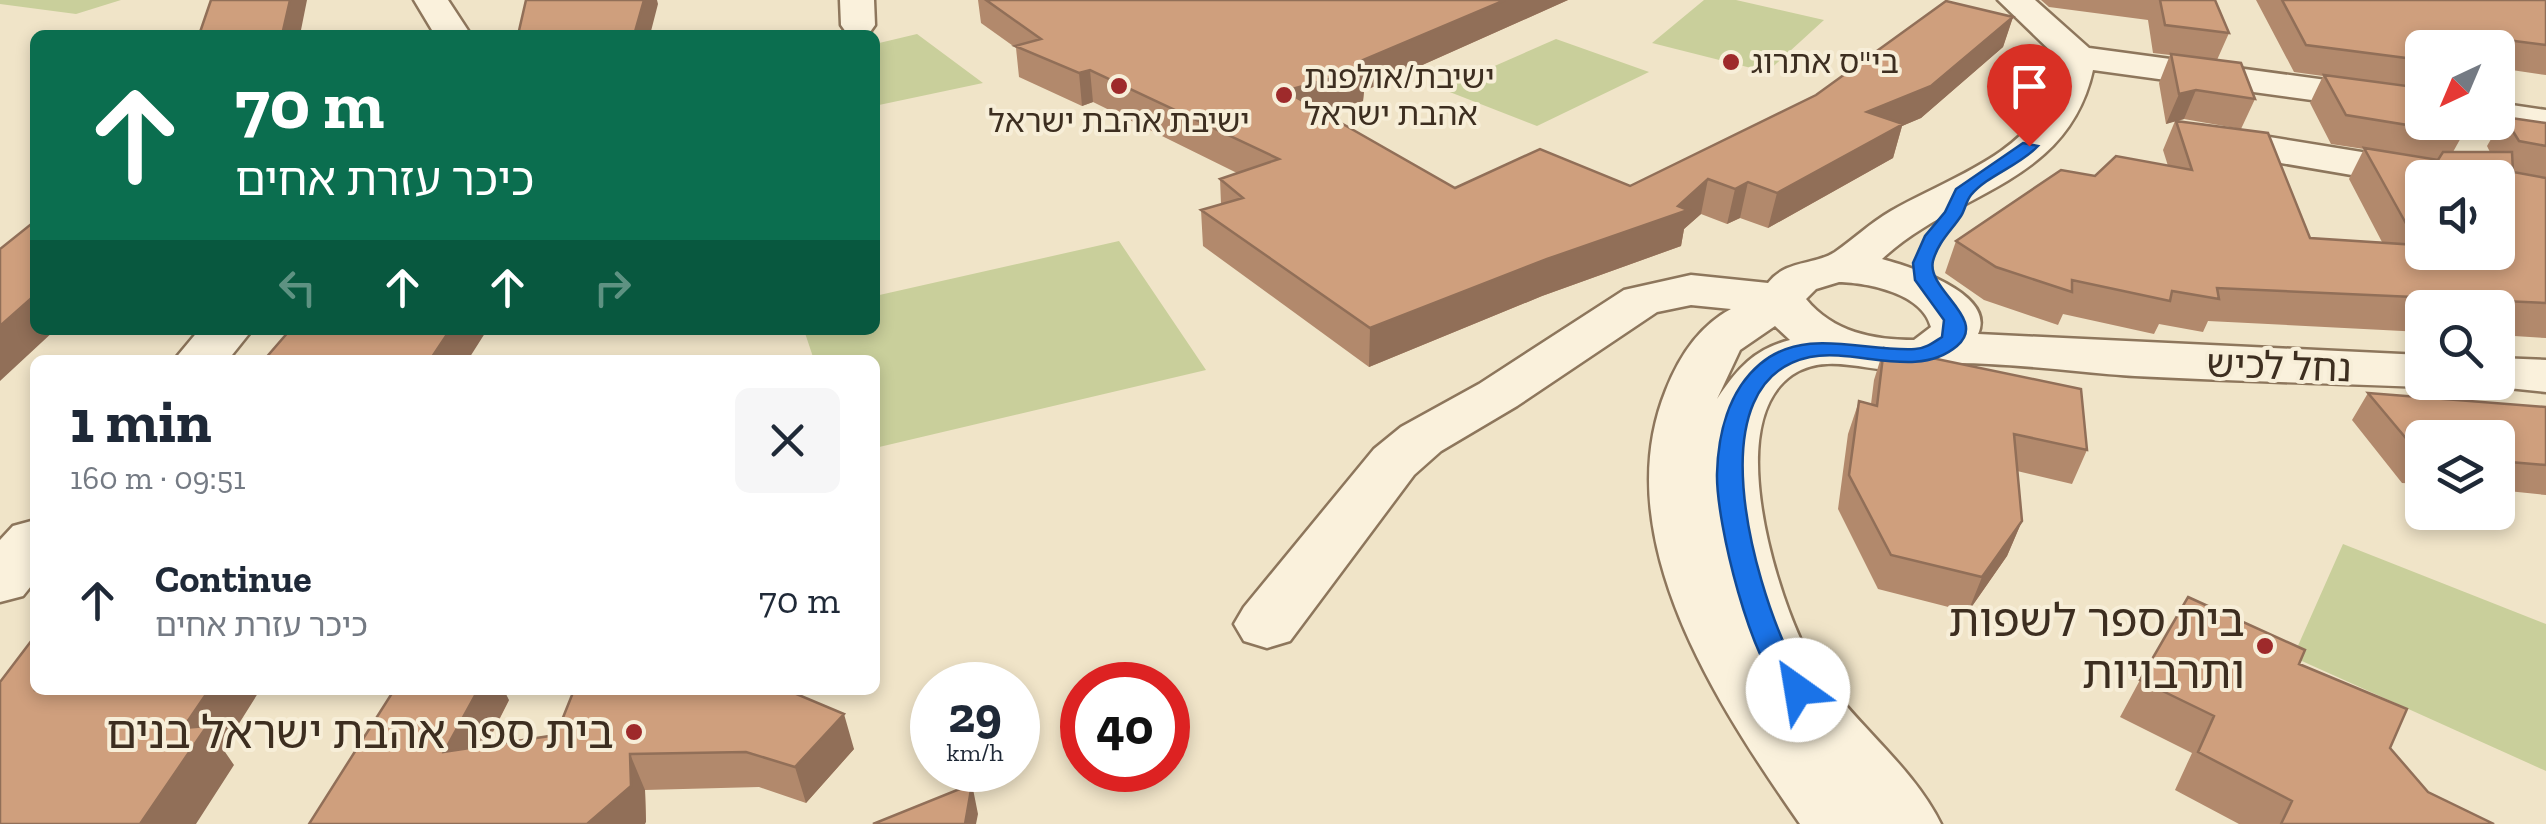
<!DOCTYPE html>
<meta charset="utf-8">
<style>
:root{--surface:#fff;--page:#f6f6f7;--text:#1f2937;--muted:#747a83}
body{margin:0;font-family:"Zilla Slab","Noto Sans Hebrew",serif;background:var(--page);color:var(--text);height:100vh;display:flex;flex-direction:column;font-size:38px;white-space:nowrap}
*{box-sizing:border-box;margin:0}
p{font-size:32px;color:var(--muted)}
.icon{flex:none;width:55px;height:55px;fill:none;stroke:currentColor;stroke-width:2;stroke-linecap:round;stroke-linejoin:round}
.map{position:relative;flex:1;overflow:hidden}
.details{position:absolute;left:30px;top:355px;width:850px;height:340px;display:flex;flex-direction:column;background:var(--surface);border-radius:15px;box-shadow:0 5px 15px #0003}
.details>*{flex:none}
.top-card{position:absolute;left:30px;top:30px;width:850px;height:305px;border-radius:15px;box-shadow:0 5px 15px #0003;background:#0b6e4f;color:#fff;overflow:hidden}
.needle{width:65px;rotate:224deg}
.tools{position:absolute;left:2405px;top:30px;display:grid;gap:20px}
.tools a{display:grid;place-items:center;width:110px;height:110px;border-radius:15px;background:var(--surface);box-shadow:0 5px 15px #0003;font-size:50px}
.speed{position:absolute;left:910px;top:662px;display:flex;gap:20px;font-size:50px;font-weight:700;text-align:center}
.speed>*{display:grid;place-content:center;width:130px;height:130px;border-radius:50%;background:var(--surface);box-shadow:0 5px 15px #0003;line-height:1}
.speed small{font-size:25px;font-weight:400}
.speed .limit{border:15px solid #d22;background:#fff;color:#111}
.pin{position:absolute;display:grid;place-items:center;width:85px;height:85px;color:#fff;margin:-102px -42px;border-radius:50% 50% 50% 0;rotate:-45deg;box-shadow:0 0 10px #0007}
.pin .icon{rotate:45deg}
.me{position:absolute;width:110px;margin:-55px;rotate:328deg;stroke-linejoin:round;filter:drop-shadow(0 0 8px #0008)}
.turn{display:flex;align-items:center;gap:35px;height:210px;padding:0 40px;font-size:45px}
.turn .icon{width:130px;height:130px;stroke-width:2.5}
.turn b{display:block;font-size:70px;line-height:85px}
.lanes{display:flex;align-items:center;height:95px;padding:0 40px;background:#0003;justify-content:center;gap:50px;direction:ltr}
.lanes .off{opacity:.35}
.round{display:grid;place-items:center;flex:none;width:105px;height:105px;border-radius:15px;background:var(--page)}
.summary{display:flex;align-items:center;justify-content:space-between;height:170px;padding:0 40px}
h1{font-size:60px;font-weight:700;line-height:75px}
ul{padding:0;list-style:none}
li{display:flex;align-items:center;gap:30px;height:150px;padding:0 40px}
li div{flex:1}
li b{display:block;font-size:38px}
li em{font-style:normal}
.map>svg:first-child{display:block}
.green{fill:#c9cf9b}
.lines{fill:none;stroke-linecap:round;stroke-linejoin:round}
.minor-casing{stroke:#8d765c;stroke-width:5}
.minor{fill:#faf1dc;fill-rule:evenodd}
.wall{fill:#b2896c}
.shaded-wall{fill:#916f58}
.building{fill:#cf9f7d;stroke:#916f58;stroke-width:2.5;fill-rule:evenodd}
.route{fill:#1a73e8;stroke:#114b97;stroke-width:2.5}
.poi-dot{fill:#9e2a2b;stroke:#f7eed8;stroke-width:4}
.labels{text-anchor:middle;stroke-width:8;stroke-linejoin:round;paint-order:stroke}
.far-poi-label{font-size:32px;fill:#3d2e20;stroke:#f7eed8;text-anchor:start}
.street-label{font-size:38px;fill:#3d2e20;stroke:#f7eed8}
.near-poi-label{font-size:45px;fill:#3d2e20;stroke:#f7eed8;text-anchor:end}
</style>
<div class="map">
<svg width="2546" height="824" viewBox="0 0 2546 824">
<rect width="100%" height="100%" fill="#f0e4c8"/>
<path class="green" d="M0,0h121l-45,14 -76,-10z
M1704,0h32l88,20 -57,52 -115,-29z
M917,34l66,49 -104,22 -4,-4v-57z
M1556,39l93,33 -112,54 -95,-37z
M1119,241l87,129 -331,78v-88h-61l-10,-30h71v-34z
M2343,544l203,80v147l-253,-114z"/>
<g class="lines">
<defs>
<path id="minor" d="M414,0h34l23,35h-36z
M840,0h34l1,25 -5,7h-24l-5,-7z
M1998,0h37l54,48 333,45v22l-329,-45c-26,116 -138,120 -211,189 26,7 115,34 96,75l444,21v27h18l-18,5c-96,-4 -191,-6 -287,-11 -60,-4 -121,-13 -181,-13 -17,0 -34,8 -52,8 -36,0 -77,-19 -110,4 -67,47 -19,203 8,263 33,72 107,117 141,186h-141c-82,-118 -194,-286 -134,-434 13,-33 33,-64 65,-81l-40,-4 -34,7 -140,94 -76,45 -27,24 -124,166 -23,7 -23,-7 -10,-17 10,-17 130,-158 27,-22 78,-43 145,-94 67,-15 77,8c19,-24 45,-17 67,-31 19,-13 35,-29 56,-41 51,-30 133,-55 158,-115 5,-11 7,-25 10,-37zM1839,282c30,1 83,11 92,45l-17,13c-41,0 -81,-8 -108,-41l10,-10zM1775,326l15,14c-36,9 -53,29 -73,59l23,-49z
M2498,103l48,7v24l-62,-11 14,-1z
M2201,126l241,39 15,4 6,9h-41v9l-235,-40 -6,-9 6,-9z
M199,330h53l-24,30h-54z
M2498,358l48,2v32l-67,-7 -2,-3h21z
M35,520v61l-12,15 -23,6v-62l13,-14z"/>
</defs>
<use href="#minor" class="minor-casing"/>
<use href="#minor" class="minor"/>
</g>
<path class="wall" d="M978,0h590l-204,91 -1,10 -40,11 132,76 175,-2 383,-169 -10,30 -82,71 -19,8 -9,32 -125,70 -28,-10 -13,6 -26,-10 -17,15 -3,17 -139,50 -173,71 -166,-121 -2,-36 20,-6 -1,-25 17,-6 -144,-71 -11,4 -63,-29 -3,-29 -35,-25z
M2041,0h174l14,33 -12,27 38,39 -14,30 -57,-10 -7,2 133,117 72,4 -33,-63 15,-30 -33,-5 -21,-41 13,-27 -29,-4 -38,-72h290v75l-48,-7v-20h-76v74l41,12 -10,18h37l-3,-6 17,-29 42,6v215l-48,-3v-27h-76v24l-214,-11 -5,11 -44,-8 -5,10 -91,-20 -5,11 -74,-25 -39,-27 11,-32 139,-65 73,-10 -5,-16 12,-29 -9,3 -7,-41 11,-28 -17,-2 -5,-33 -99,-13z
M1884,348l203,102 -15,34 -55,-13 5,50 -15,35 -39,56 -90,-23 -40,-80 10,-75 11,-33 12,3 3,-24z
M2368,393l178,14v88l-48,-5v-52h-76v46l-20,-1 -50,-63z
M2299,664l91,84 38,44 66,32h-255l-64,-34 17,-37 -72,-36 20,-37z
M796,694l58,55 -48,54 -47,-16 -114,3 1,32 -337,2 200,-124 -23,46z"/>
<path class="shaded-wall" d="M290,0h17l-7,35h-18z
M644,0h13l1,4 -8,31h-16z
M1505,0h63l-204,91 -1,10 -78,22v-32l71,-28z
M2013,17l-10,30 -82,71 -19,8 -9,32 -125,70 9,-35 90,-81z
M1090,70l3,32 -11,4 -3,-33z
M2196,90l-12,29 -18,5 13,-30z
M1708,179l-7,35 -17,15 -3,17 -139,50 -173,71 1,-39z
M1748,182l-8,36 -13,6 8,-35z
M35,295v35h20l-55,51v-55z
M450,330h37l-19,30h-38z
M2022,521l-15,35 -39,56 14,-35z
M209,690h51l-37,59 11,16 -38,59h-56l43,-96z
M478,690h26l5,10 -45,88 -20,-36z
M844,714l10,35 -48,54 -11,-36z
M630,754l15,36 1,32 -1,2h-58z
M972,784l6,30 -2,10h-11z"/>
<path class="building" d="M211,0h79l-8,35h-83z
M526,0h118l-10,35h-116z
M986,0h519l-149,63 9,6 -80,22 170,97 85,-39 90,37 186,-91 130,-94 67,16 -82,69 -64,26 36,12 -126,69 -29,-11 -13,7 -27,-10 -30,27 10,4 -141,49 -177,69 -169,-118 42,-12 -23,-19 59,-20 -189,-89 -11,3 -64,-27 26,-7z
M2160,0h55l14,33 -64,-8z
M2282,0h264v45l-87,-11 -2,14h-35v12l-116,-15z
M2171,54l70,9 14,36 -59,-9 -17,4z
M2324,75l98,13v34h35l6,12 -117,-19z
M2504,117l42,6v23l-27,-5z
M2176,121l92,12 42,105 108,7 -54,-97 74,12 5,-8h69l1,20 33,6v125l-329,-15 2,11 -47,-8 -2,10 -98,-21v12l-76,-25 -40,-26 105,-71 34,6 21,-20 76,14zM2422,178h76v74h-76z
M35,221v74l-35,31v-77z
M290,330h160l-20,30h-166z
M1884,348l197,41 6,61 -73,-16 8,87 -40,56 -91,-22 -42,-80 10,-74 18,5z
M2368,393l178,14v58l-48,-4v-23h-76v17h-2z
M2188,597l117,53 -6,14 108,45 -17,39 38,44 66,32h-213l11,-23 -94,-49 16,-36 -74,-36z
M35,636v54h174l-26,38 24,-2 -67,98h-140v-142z
M394,690h84l-34,62 112,-17 18,-45h213l57,24 -49,53 -49,-15 -116,2 1,32 -44,38h-278z
M972,784l-7,40h-92z"/>
<path class="route" d="M2023,143l15,3c-19,20 -50,29 -67,49 -5,6 -6,15 -10,21 -10,15 -23,26 -28,45 -7,29 56,58 24,85 -40,34 -100,2 -147,11 -115,24 -55,226 -22,295 6,14 17,25 25,38l-5,8c-7,2 -14,4 -21,-1 -36,-31 -71,-175 -70,-223 1,-39 11,-83 43,-110 45,-38 103,-12 155,-15 10,0 19,-7 27,-12l2,-17 -29,-40 -2,-17 12,-27 20,-24 11,-23z"/>
<g class="poi-dot">
<circle cx="1731" cy="62" r="10"/>
<circle cx="1119" cy="86" r="10"/>
<circle cx="1284" cy="95" r="10"/>
<circle cx="2265" cy="646" r="10"/>
<circle cx="634" cy="732" r="10"/>
</g>
<g class="labels">
<g class="far-poi-label">
<text x="1751" y="73">בי"ס אתרוג</text>
<text x="1304" y="88">ישיבת/אולפנת<tspan x="1304" dy="37">אהבת ישראל</tspan></text>
<text x="1119" y="132" text-anchor="middle">ישיבת אהבת ישראל</text>
</g>
<g class="street-label">
<text transform="translate(2279 366) rotate(2)" y="13">נחל לכיש</text>
</g>
<g class="near-poi-label">
<text x="2245" y="636">בית ספר לשפות<tspan x="2245" dy="52">ותרבויות</tspan></text>
<text x="614" y="748">בית ספר אהבת ישראל בנים</text>
</g>
</g>
</svg>
<div class="tools">
<a><svg class="needle" viewBox="-14 -14 28 28"><path d="M0-13l5 13h-10z" fill="#e53935"/><path d="M0 13l5-13h-10z" fill="#747a83"/></svg></a>
<a><svg class="icon" aria-label="sound" viewBox="0 0 24 24"><path d="M4 9h4l5-4v14l-5-4H4zM17 9q2 3 0 6"/></svg></a>
<a><svg class="icon" aria-label="search" viewBox="0 0 24 24"><circle cx="10" cy="10" r="6"/><path d="M15 15l6 6"/></svg></a>
<a><svg class="icon" aria-label="layers" viewBox="0 0 24 24"><path d="M12 4l9 5-9 5-9-5zM3 14l9 5 9-5"/></svg></a>
</div>
<div class="speed"><div>29<small>km/h</small></div><div class="limit">40</div></div>
<div class="pin" style="left:2029px;top:146px;background:#d93025"><svg class="icon" aria-label="arrive" viewBox="0 0 24 24"><path d="M6 21V4h12l-3 4 3 4H6"/></svg></div>
<svg class="me" style="left:1798px;top:690px" viewBox="-20 -20 40 40"><circle r="19" fill="#fff"/><path d="M0-13L10 11 0 6-10 11z" fill="#1a73e8"/></svg>
<div class="top-card">
<div class="turn"><svg class="icon" aria-label="ahead" viewBox="0 0 24 24"><path d="M12 20V5M6 11l6-6 6 6"/></svg><div><b>70 m</b>כיכר עזרת אחים</div></div>
<div class="lanes"><svg class="icon off" aria-label="left" viewBox="0 0 24 24"><path d="M17 20v-9H6M10 6l-5 5 5 5"/></svg><svg class="icon" aria-label="ahead" viewBox="0 0 24 24"><path d="M12 20V5M6 11l6-6 6 6"/></svg><svg class="icon" aria-label="ahead" viewBox="0 0 24 24"><path d="M12 20V5M6 11l6-6 6 6"/></svg><svg class="icon off" aria-label="right" viewBox="0 0 24 24"><path d="M7 20v-9h11M14 6l5 5-5 5"/></svg></div>
</div>
<section class="details">
<div class="summary"><div><h1>1 min</h1><p>160 m · 09:51</p></div><a class="round"><svg class="icon" aria-label="close" viewBox="0 0 24 24"><path d="M6 6l12 12M18 6L6 18"/></svg></a></div>
<ul>
<li><svg class="icon" aria-label="ahead" viewBox="0 0 24 24"><path d="M12 20V5M6 11l6-6 6 6"/></svg><div><b>Continue</b><p>כיכר עזרת אחים</p></div><em>70 m</em></li>
</ul>
</section>
</div>
